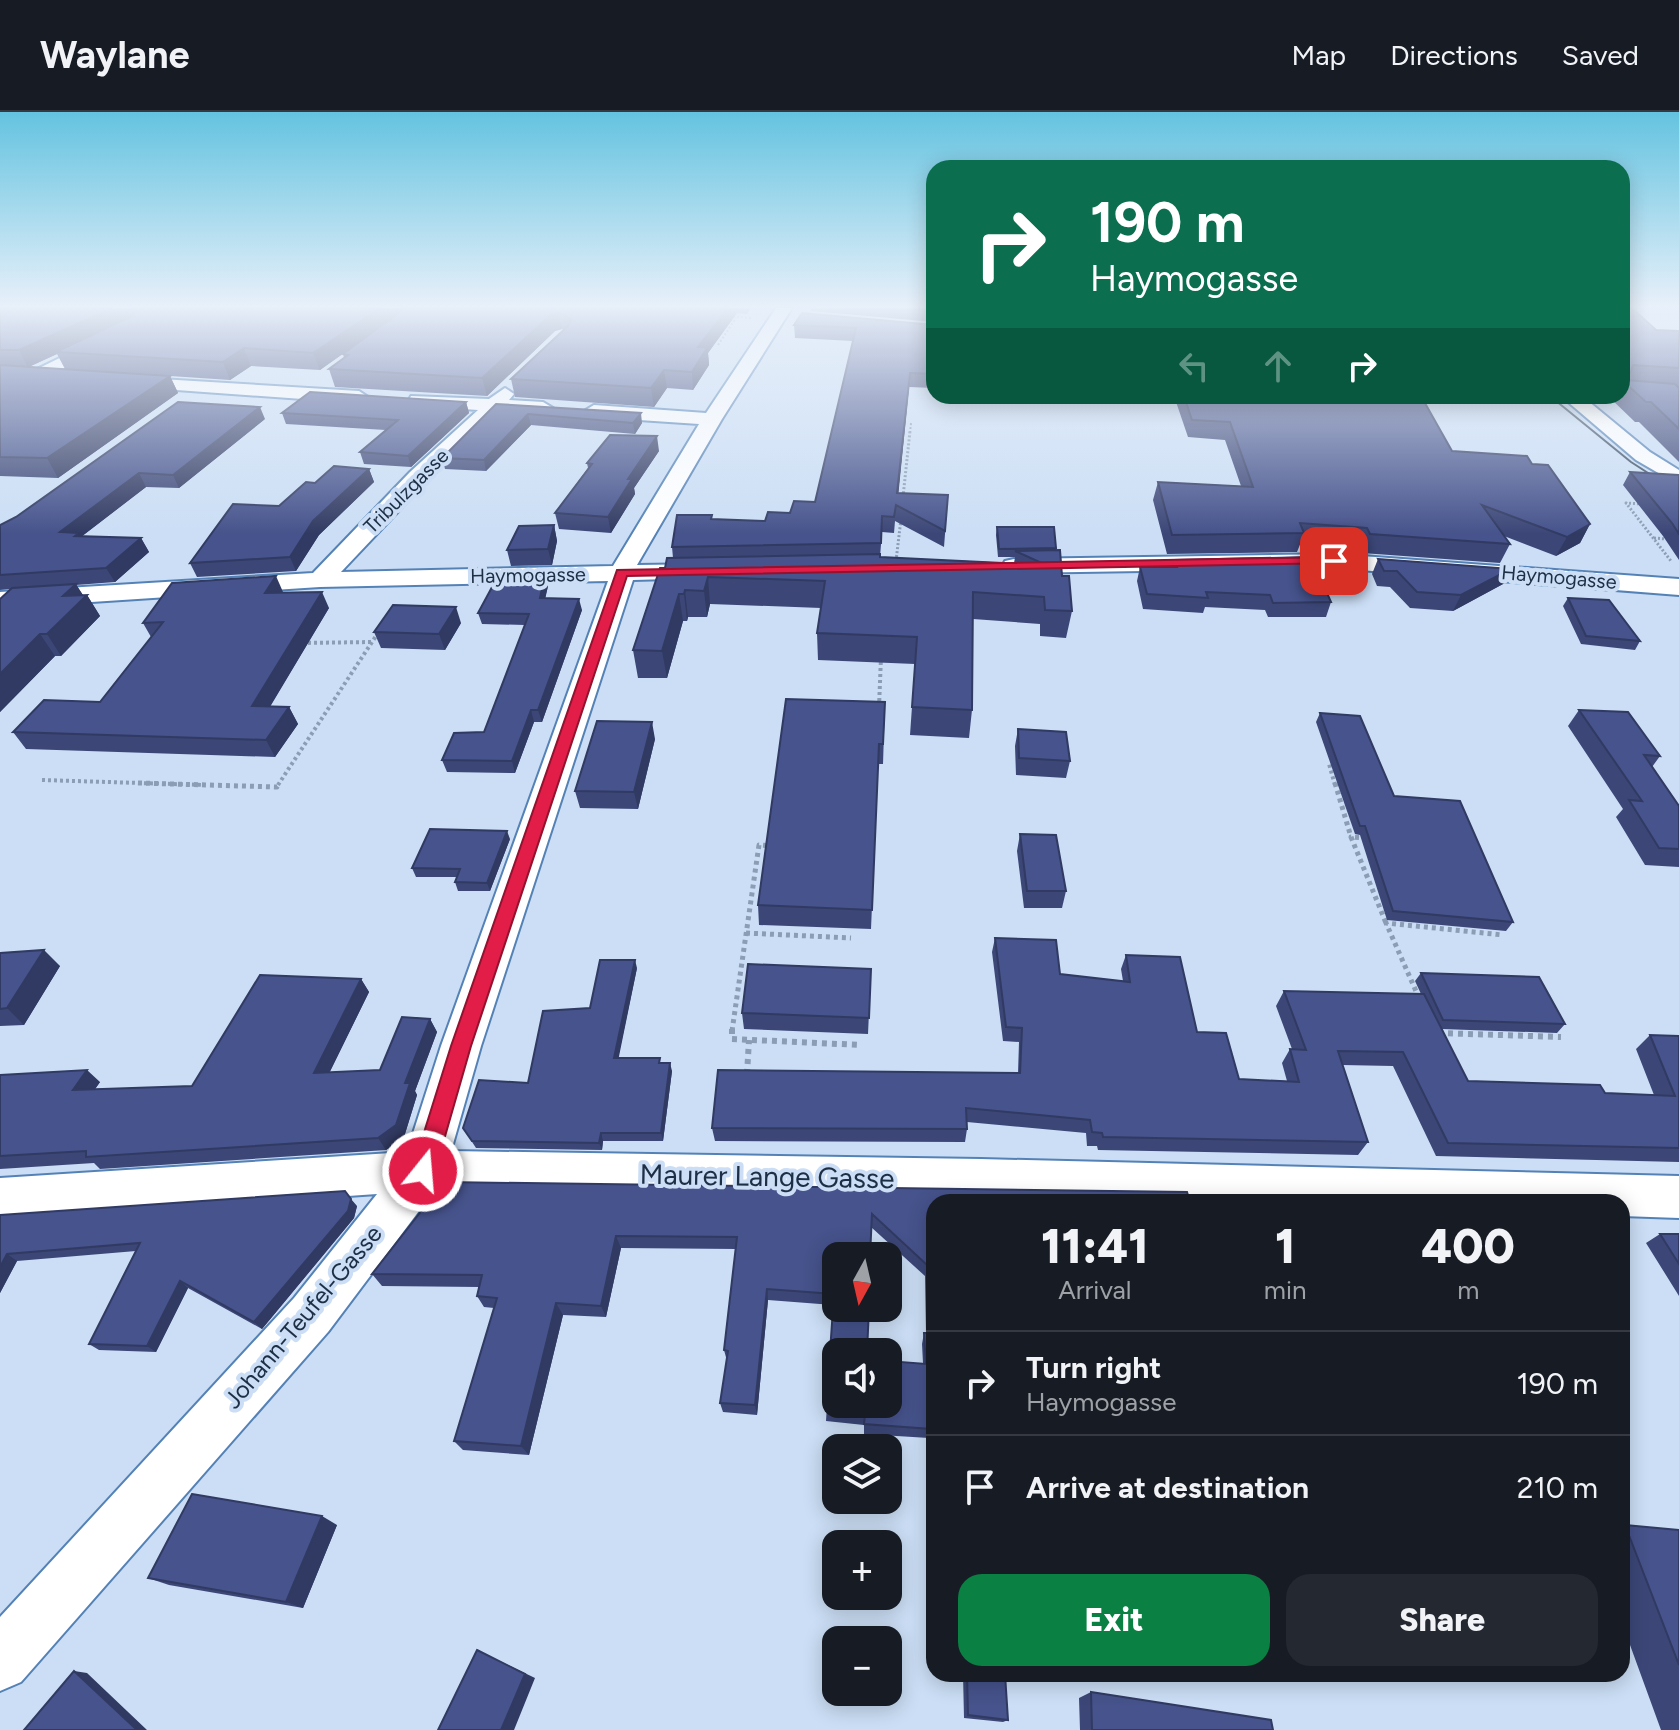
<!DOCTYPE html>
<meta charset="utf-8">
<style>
:root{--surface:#171b24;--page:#242831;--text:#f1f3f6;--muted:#9ea1a6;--line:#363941;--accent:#0b8043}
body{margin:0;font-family:Figtree,sans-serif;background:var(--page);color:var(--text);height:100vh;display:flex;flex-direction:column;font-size:30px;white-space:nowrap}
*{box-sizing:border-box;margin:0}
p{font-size:26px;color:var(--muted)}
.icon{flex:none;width:44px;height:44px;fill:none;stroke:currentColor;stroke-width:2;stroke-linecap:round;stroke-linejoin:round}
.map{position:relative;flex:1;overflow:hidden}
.panel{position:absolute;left:926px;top:1082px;width:704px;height:488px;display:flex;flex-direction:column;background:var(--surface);border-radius:24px;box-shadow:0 4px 20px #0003}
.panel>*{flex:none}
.top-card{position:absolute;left:926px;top:48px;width:704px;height:244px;border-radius:24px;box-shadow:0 4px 20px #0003;background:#0b6e4f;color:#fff;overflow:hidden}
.needle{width:52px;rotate:188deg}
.buttons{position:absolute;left:822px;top:1130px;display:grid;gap:16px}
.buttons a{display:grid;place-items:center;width:80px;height:80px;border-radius:16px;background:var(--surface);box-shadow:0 4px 20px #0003;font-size:40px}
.pin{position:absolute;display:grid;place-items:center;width:68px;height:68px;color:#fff;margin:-34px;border-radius:16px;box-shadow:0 4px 12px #0006}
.me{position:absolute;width:88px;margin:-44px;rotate:17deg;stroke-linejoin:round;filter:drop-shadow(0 0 6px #0008)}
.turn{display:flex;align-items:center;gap:28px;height:168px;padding:0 32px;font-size:36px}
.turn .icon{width:104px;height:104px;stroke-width:2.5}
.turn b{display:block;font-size:56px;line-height:68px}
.lanes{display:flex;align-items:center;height:76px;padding:0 32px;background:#0003;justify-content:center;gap:40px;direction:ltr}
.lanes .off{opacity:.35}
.eta{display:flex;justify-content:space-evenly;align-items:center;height:136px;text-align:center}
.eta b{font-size:48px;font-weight:800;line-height:56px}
.action{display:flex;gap:16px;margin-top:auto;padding:16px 32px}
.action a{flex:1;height:92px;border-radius:24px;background:var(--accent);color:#fff;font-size:32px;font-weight:800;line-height:92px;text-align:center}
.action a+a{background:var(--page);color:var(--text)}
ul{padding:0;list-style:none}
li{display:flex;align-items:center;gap:24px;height:104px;padding:0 32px;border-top:2px solid var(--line)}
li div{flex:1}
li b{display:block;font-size:30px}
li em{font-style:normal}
header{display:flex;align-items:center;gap:48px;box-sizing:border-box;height:112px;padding:0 40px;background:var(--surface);border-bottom:2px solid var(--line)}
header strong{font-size:38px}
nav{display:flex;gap:44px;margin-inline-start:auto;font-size:28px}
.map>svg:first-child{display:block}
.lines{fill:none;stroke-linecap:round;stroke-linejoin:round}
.minor-casing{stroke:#5482b6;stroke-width:4}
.path-far4{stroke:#8a9db4;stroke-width:2;stroke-dasharray:2 2;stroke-linecap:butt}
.path-far3{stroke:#8a9db4;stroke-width:3;stroke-dasharray:2 2;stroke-linecap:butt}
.path-far2{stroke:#8a9db4;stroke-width:4;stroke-dasharray:3 3;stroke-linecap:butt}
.path-far1{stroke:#8a9db4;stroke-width:5;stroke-dasharray:4 4;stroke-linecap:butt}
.path{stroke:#8a9db4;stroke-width:6;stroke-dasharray:5 5;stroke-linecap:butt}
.minor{fill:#fff;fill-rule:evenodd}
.tram{stroke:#374a60;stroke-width:2}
.wall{fill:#3c4778;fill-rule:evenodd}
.shaded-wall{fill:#313a62}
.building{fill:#46538c;stroke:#313a62;stroke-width:2;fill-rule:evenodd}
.route{fill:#e11d48;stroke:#92132f;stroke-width:2}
.labels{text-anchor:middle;stroke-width:8;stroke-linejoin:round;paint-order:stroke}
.far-street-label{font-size:20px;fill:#1c2f45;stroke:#cbdef5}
.street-label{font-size:24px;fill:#1c2f45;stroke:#cbdef5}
.near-street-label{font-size:28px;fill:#1c2f45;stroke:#cbdef5}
</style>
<header>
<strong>Waylane</strong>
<nav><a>Map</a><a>Directions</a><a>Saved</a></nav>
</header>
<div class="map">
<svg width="1679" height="1618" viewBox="0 0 1679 1618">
<rect width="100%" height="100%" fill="#cbdef5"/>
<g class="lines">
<defs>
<path id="minor" d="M776,196h16l-70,111 -85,146 70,-1 9,2 3,5 -3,5 -9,2 -74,2 -152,466 -30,105 530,8 698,17v42l-57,-2v-14h-544l-644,-11 -106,141 -307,350 -21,9v-74l294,-319 83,-104 -377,26v-42l407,-26 34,-106 167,-465 -288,6 -320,21v-16l313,-19 97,-101 68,-62 -60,-4 -9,-6 2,-4 78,3 16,-11 9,6 -5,6 34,2 10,6 -10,6 -45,-3 -72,71 -85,90 272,-6 86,-142 -105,-7 -10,-6 10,-6 112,8z
M107,223l8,5 -2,4 -113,56v-13z
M127,265l232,14 9,6 -9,6 -238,-17 -3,-4 3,-4z
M1561,284h21l68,56 29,18v15l-43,-25z
M1334,442l345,25v16l-345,-27 -320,5 -9,-2 -3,-5 3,-5 9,-2z"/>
</defs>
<use href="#minor" class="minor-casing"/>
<path class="path-far4" d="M729,204l22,2
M718,233l18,-27
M910,321l1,-10"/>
<path class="path-far3" d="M903,385l7,-66
M1643,392l-17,-1 45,58
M1654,426l25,2
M896,449l5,-42"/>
<path class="path-far2" d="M302,531l70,-1
M879,595l2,-50
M42,668l163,5
M278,673l100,-152
M1335,673l-6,-21h7"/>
<path class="path-far1" d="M138,671l139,4 3,-4
M1335,671l16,54
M1367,726l-16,-1 35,86
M746,821l105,5
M1419,886l-33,-75 117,12
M732,919l27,-186 14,1"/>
<path class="path" d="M732,917v10l129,6
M1438,921l123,4
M747,962l2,-34"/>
<use href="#minor" class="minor"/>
<path class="tram" d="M1550,284l81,66 48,31"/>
</g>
<path class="wall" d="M0,196h751l-4,6 -10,-1 -29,40 1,12 -16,25 -26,-2 -13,19 -139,-10 -4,-18 53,-49 -2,-1 -7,2 -68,65 -152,-9 -6,-18 15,-11 -1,-4 16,-12 -39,28 -69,-4 -21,14 -60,-4 8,17 -120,85 -58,-2zM57,242l8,15 -36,-2z
M811,196h123v14l-123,-11z
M1622,196l34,22 23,1v131l-40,-40h-4l-27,-26h14z
M794,213h140v63l-25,-1 -11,106 50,2 -4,52 -49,-26 -1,12 -12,-1 -2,25 134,6 1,-6h-17l-2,-22 1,-8 59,21 16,63 -6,27 -26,-2v-12l-67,-5 -1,91 -3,28 -59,-3 5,-71 -97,-4 -1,-27 4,-25 -111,-4 -3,13h-19l-1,4h-4l-16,57h-29l-5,-28 32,-82 8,-10 -1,-11 40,-28 53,2 50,-19 38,-161 -58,-3z
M1174,284h247l31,55 80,13 58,60 -10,19 -24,13 -52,-20 6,8 -10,19 -138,-10 -2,-6 -59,-5 -4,10 -130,2 -14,-54 5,-18 83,4 -16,-46 -37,-3z
M466,290l3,11 -58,54 -47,-3 -4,-12 26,-22 -100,-6 -4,-11z
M496,292l146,19 -7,11 -104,-9 -45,46 -41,-2 -3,-11z
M265,307l-86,69 -33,-1 -64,49 59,2 8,14 -34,30 -39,3 7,10h4l13,21 -39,40h-6l-55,56v-113l10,-10 -10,1v-65z
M659,339l-25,37 1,6 -24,39 -52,-4 -4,-16 33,-45 -1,-5z
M369,357l5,13 -55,53 -23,36 -99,6 -7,-14 89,-57 36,-23z
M1630,360l49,3v85l-16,-24 -40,-51z
M554,413l3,16 -5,24 -41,1 -4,-16z
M1378,447l133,10 -8,15 -50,27 -43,-3 -20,-21 -13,-1 -5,-12z
M1175,448l156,42 -5,15h-58l-3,-7 -60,-3 -2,6 -60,-4 -6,-28 3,-14h34z
M545,463l3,11 -3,12 37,12 -40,112h-8l-19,51 -68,-1 -5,-12 42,-28 41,-107 -43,-1 -4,-11z
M283,481l46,15 -59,98 19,1 9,17 -23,33 -249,-8 -13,-17 87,-30 51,-65 -8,-14z
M1568,486l72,43 -5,9 -54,-6 -18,-38z
M461,511l-16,27 -64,-2 -7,-16z
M885,590l-2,62h-5l-7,165 -112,-4 -1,-20z
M1579,598l81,46 -8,11 27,39v61l-34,-2 -29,-48 7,-8 -55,-83z
M1320,601l74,83 119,126 -7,9 -119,-11 -27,-85 -5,-1 -39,-112z
M1018,617l52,32 -4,17 -50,-3 -1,-29z
M655,627l-17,70 -58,-1 -5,-17z
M1020,722l46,57 -4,17h-38l-7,-57z
M510,727l-20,52h-32l-3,-9 2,-5h-41l-4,-9z
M995,826l65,36 63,7 -2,-12 5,-14 113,124 48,2 -5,-18 8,-14h2l-16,-43 8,-15 137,3 -6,-13 6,-8 144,51 -8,9 -115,-4 26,52 137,12 49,2 -18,-46 14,-14 29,1v126l-243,-6 -43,-90 -51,-1 26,77 -10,13 -260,-5 -1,-4h-10l-1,-13 -119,-11v7l-2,13 -250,-1 -3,-13 306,-55 1,-31 -16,-1 -11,-89z
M0,841l60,13 -36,59 -24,1z
M637,856l-19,90 43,5 11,8 -9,70h-60l-1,9 -126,-2 -13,-20 65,-45 62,-75z
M871,857l-3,65 -124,-5 -2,-16z
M361,867l8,13 -40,81 51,-3 50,-51 7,13 -22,59 2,4 -13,42 -18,13 -286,19 -6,-6 -94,6v-94l100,7 -5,7 97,-3z
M444,1070l490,20v414h-7l-1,-87 2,-8h3l-2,-83 -65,-4v-9l-38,-4 7,-116 -65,-5 -11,115 -34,-3 -3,-9 7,-42 -3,-11 12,-101 -115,-1 -15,69 -43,-2 -34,140 -66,-5 -9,-9 40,-133 -10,-1 -7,-11 2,-9 -97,-1 -10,-12zM871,1115l54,49 1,57h-2l-2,11 1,19 -87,41z
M357,1094l-3,12 -92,111 -74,-41 -32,64 -57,-2 -10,-6 47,-93 -119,10 -17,32v-78z
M1660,1122h19v62l-33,-53z
M337,1413l-34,83 -134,-23 -21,-7z
M1625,1413l54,5v200h-18l-39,-107v-97z
M963,1562h42l3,46 -5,2 -39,-4z
M1091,1580l182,38h-193l-1,-32z"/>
<path class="shaded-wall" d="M113,196h13l6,11 -76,33 1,2 -29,13 -9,-17z
M380,196h16l2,7 -78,55 -7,-17z
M728,196h8l1,5 -29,40 1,12 -16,25 -1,-18 6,-25z
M559,200l3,17 -7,2 -68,65 -5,-18 70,-64z
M244,236l7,18 -21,14 -7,-18z
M664,258l3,18 -13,19 -3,-19z
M910,261l-1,14 -12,121v-15z
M170,264l8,17 -120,85 -11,-20z
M466,290l3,11 -58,54 -3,-11z
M260,295l5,12 -86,69 -6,-13z
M641,301l1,10 -7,11 -2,-11z
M528,302l3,11 -45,46 -2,-11z
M657,324l2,15 -25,37 1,6 -24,39 -3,-16 20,-38z
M369,357l5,13 -55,53 -23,36 -6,-14 23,-36z
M139,361l7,14 -65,50 -21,-5z
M1590,412l-10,19 -24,13 11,-19z
M554,413l3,16 -5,24 -4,-16z
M141,426l8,14 -34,30 -9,-14z
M1511,457l-8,15 -50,27 8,-16z
M545,463l3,11 -5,23 -3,-11z
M276,464l7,16 -18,1z
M708,465l2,27 -3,13 -3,-26z
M76,472l8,13 3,-2 13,21 -39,40 -14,-22 16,-38z
M685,478l3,27 -1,4 -3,-27z
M322,480l7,16 -68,114 -9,-16z
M679,482l4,27 -16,57 -5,-27z
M579,487l3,11 -40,112 -4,-12z
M456,495l5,16 -16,27 -6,-16z
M40,522l15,22 -55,56v-38z
M289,595l9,17 -23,33 -9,-17z
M531,598l3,12 -19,51 -3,-12z
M652,610l3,17 -17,70 -4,-17z
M507,719l3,8 -20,52 -3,-8z
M44,838l16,16 -36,59 -17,-17z
M635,848l2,8 -20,98 -3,-8z
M361,867l8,13 -46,94 -9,-13z
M430,907l7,13 -22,59 2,4 -13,42 -18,13 -8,-12 27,-55z
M670,951l2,8 -9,70 -2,-8z
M87,958l13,12 -14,20 -13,-12z
M601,1021l2,8 -1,9 -3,-7z
M351,1087l6,7 -3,12 -92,111 -8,-7z
M616,1124l5,12 -15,69 -5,-11z
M7,1142l10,7 -17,32v-26z
M180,1169l8,7 -32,64 -9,-6z
M767,1177l1,11 -11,115 -2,-10z
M556,1191l7,12 -34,140 -8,-9z
M322,1404l15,9 -34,83 -17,-6z
M477,1538l58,28 -21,52h-13z
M74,1559l13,2 60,57h-10z"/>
<path class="building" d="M0,196h113l-94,42h-19z
M133,196h247l-67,45 -69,-5 -21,14 -167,-10 76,-36 4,-6z
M400,196h328l-30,39 9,1 -15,24 -28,-2 -13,18 -140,-9 58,-54 2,-6 -12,-7 -7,2 -70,64 -153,-9 19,-14 -5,-1 57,-42z
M1622,196h10l24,22 23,1v37l-46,-3 -3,9 -7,2 3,4 49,4 4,4v41l-28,-27h-5l-24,-22z
M802,201l132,12v49l-24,-1 -13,120 51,2 -3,36 -49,-26 -2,12 -12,-1 -1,27 -209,4 5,-32h35l-1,4 54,2 3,-9 22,1 4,-12 21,1 41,-174 -62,-3z
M0,253l170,11 -123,82 -47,-1z
M310,280l156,10 -58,54 -48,-4 38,-32 -116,-7z
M1184,284h237l31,55 75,5 5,8 16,1 42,59 -23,13 -85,-32 28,39 -140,-10 -3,-6 -67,-5 4,10 -132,2 -14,-53 95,5 -23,-65 -38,-2z
M178,290l82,5 -87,68 -34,-2 -79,59 19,1 -4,3 66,2 -35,30 -106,7v-50l16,-8z
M496,292l145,9 -8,10 -105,-9 -44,46 -42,-2z
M610,323l47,1 -29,43h4l-24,38 -53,-4 37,-49 -5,-1z
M334,354l35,3 -56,52 -23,36 -100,6 43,-59 46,2 27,-24 9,1z
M1630,360l49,3v59l-7,-11z
M554,413l-6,24 -41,1 12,-24z
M997,415h57l2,21 -57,1z
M1060,438l2,26h7l3,35 -27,-1 -1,-13 -71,-5 -1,118 -60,-3 5,-70 -100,-4 8,-52 -117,-4 -4,14 -19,-1 -1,4h-5l-17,57 -29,-1 27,-82h5l2,-10 213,-4v3l166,8 -31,-14z
M1311,445l20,45 -58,1 -3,-8 -64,-3 2,6 -61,-4 -7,-27h37l-2,-7z
M1378,447l133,10 -50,26 -44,-3 -20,-21h-13z
M545,463l-5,23 39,1 -41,111h-7l-19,51 -70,-1 12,-27 30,-1 45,-118 -51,-1 20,-37z
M276,464l-11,17 57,-1 -70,114 37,1 -23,33 -253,-8 31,-32 56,2 63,-80 -20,1 29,-40z
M76,472l-13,12 24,-1 -40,39h-7l-40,40v-75l12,-11z
M1568,486l41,2 31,41 -54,-5z
M393,493l63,2 -17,27 -65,-2z
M786,587l99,3 -2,42h-4l-7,166 -114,-5z
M1579,598l49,2 32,44 -16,-1 35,51v43l-20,-1 -30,-48 13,1z
M1320,601l40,3 34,80 66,5 53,121 -120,-11 -28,-85h-5z
M597,609l55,1 -18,70 -59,-1z
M1018,617l48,3 4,29 -51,-3z
M430,717l77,2 -20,52 -32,-1 5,-13 -48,-1z
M1020,722l36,1 10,56h-39z
M995,826l61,2 4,34 70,8 -4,-27 54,2 17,75 29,1 13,46 60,3 -9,-33 16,1 -22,-59 140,3 44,87 132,4 5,8 70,3 -25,-61 29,1v112l-231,-5 -45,-91 -65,-1 30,91 -265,-5 -1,-4 -10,-1 -2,-12 -124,-12 1,21 -255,-1 6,-58 302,3 2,-45 -16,-1z
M44,838l-37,58 -7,1v-56z
M600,848h35l-21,98h46l-1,5h11l-9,70h-60l-2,10 -127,-2 -9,-13 16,-48 49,3 15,-72 47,-3z
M748,852l123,5 -2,49 -127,-5z
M1421,861l118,4 26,47 -122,-4z
M260,863l101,4 -47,94 66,-3 22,-53 28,2 -25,64h5l-14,42 -18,13 -292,19v-6l-86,5v-81l87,-5 -14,20 119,-4z
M444,1070l743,10 3,10h-256v409h-5l-1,-90h5l-2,-92 -67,-5 1,-9 -39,-4 8,-117 -67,-5 -12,116 -35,-2 8,-52 -4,-1 13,-113 -121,-1 -15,70 -45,-3 -35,143 -67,-5 43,-143 -20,-2 5,-21 -110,-1zM872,1102l55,51 2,68h-5l2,31 -38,-3v43h-52v-52h31l2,-44h-33v-52h34z
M345,1079l6,8 -3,12 -94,111 -74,-41 -33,65 -58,-2 51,-101 -133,11 -7,13v-52z
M1660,1122h19v30z
M192,1382l130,22 -36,86 -138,-24z
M1625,1413l54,5v135z
M477,1538l48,24 -24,56h-63z
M74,1559l63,59h-113z
M967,1562h38l3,46 -40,-5z
M1091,1580l180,28 2,10h-181z"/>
<linearGradient id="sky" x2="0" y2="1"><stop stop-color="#64c3e0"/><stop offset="0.46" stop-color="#e8f0fa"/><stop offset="1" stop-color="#e8f0fa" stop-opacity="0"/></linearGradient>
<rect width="1679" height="422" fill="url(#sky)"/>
<path class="route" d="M1334,445l5,1v5l-712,13 -156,470 -36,125 -4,7 -8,3 -8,-3 -3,-7 39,-125 166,-476z"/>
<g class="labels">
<g class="far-street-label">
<text transform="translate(406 379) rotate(-45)" y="7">Tribulzgasse</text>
<text transform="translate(528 463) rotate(-1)" y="7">Haymogasse</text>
<text transform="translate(1559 465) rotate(5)" y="7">Haymogasse</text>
</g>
<g class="street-label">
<text transform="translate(303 1205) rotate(-50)" y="8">Johann-Teufel-Gasse</text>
</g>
<g class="near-street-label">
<text transform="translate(767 1064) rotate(1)" y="10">Maurer Lange Gasse</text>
</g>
</g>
</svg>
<div class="buttons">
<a><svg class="needle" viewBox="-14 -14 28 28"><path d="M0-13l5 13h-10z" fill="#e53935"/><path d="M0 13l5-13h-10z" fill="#9ea1a6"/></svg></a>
<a><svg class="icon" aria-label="sound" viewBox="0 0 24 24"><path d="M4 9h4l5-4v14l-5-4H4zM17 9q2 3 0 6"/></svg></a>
<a><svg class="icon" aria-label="layers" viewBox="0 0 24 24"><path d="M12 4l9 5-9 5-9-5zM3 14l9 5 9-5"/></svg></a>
<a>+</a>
<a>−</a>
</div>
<div class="pin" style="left:1334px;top:449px;background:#d93025"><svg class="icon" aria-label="arrive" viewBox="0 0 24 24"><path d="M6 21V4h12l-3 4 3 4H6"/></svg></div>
<svg class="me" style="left:423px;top:1059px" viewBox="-20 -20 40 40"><circle r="17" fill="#e11d48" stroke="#fff" stroke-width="3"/><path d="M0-11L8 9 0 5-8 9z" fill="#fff"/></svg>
<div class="top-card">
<div class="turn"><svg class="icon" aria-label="right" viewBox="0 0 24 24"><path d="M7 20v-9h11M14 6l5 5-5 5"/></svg><div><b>190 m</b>Haymogasse</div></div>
<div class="lanes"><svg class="icon off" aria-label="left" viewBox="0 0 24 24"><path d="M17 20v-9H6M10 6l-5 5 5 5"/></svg><svg class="icon off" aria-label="ahead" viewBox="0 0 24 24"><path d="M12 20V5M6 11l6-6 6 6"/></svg><svg class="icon" aria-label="right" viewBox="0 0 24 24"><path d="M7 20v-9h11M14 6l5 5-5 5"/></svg></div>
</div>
<section class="panel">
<div class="eta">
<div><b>11:41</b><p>Arrival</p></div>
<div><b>1</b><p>min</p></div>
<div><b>400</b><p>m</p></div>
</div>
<ul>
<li><svg class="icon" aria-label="right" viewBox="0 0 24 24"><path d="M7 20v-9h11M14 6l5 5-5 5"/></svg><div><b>Turn right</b><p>Haymogasse</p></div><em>190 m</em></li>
<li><svg class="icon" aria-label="arrive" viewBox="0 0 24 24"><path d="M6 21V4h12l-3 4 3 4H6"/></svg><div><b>Arrive at destination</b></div><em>210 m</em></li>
</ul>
<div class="action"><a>Exit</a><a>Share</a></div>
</section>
</div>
